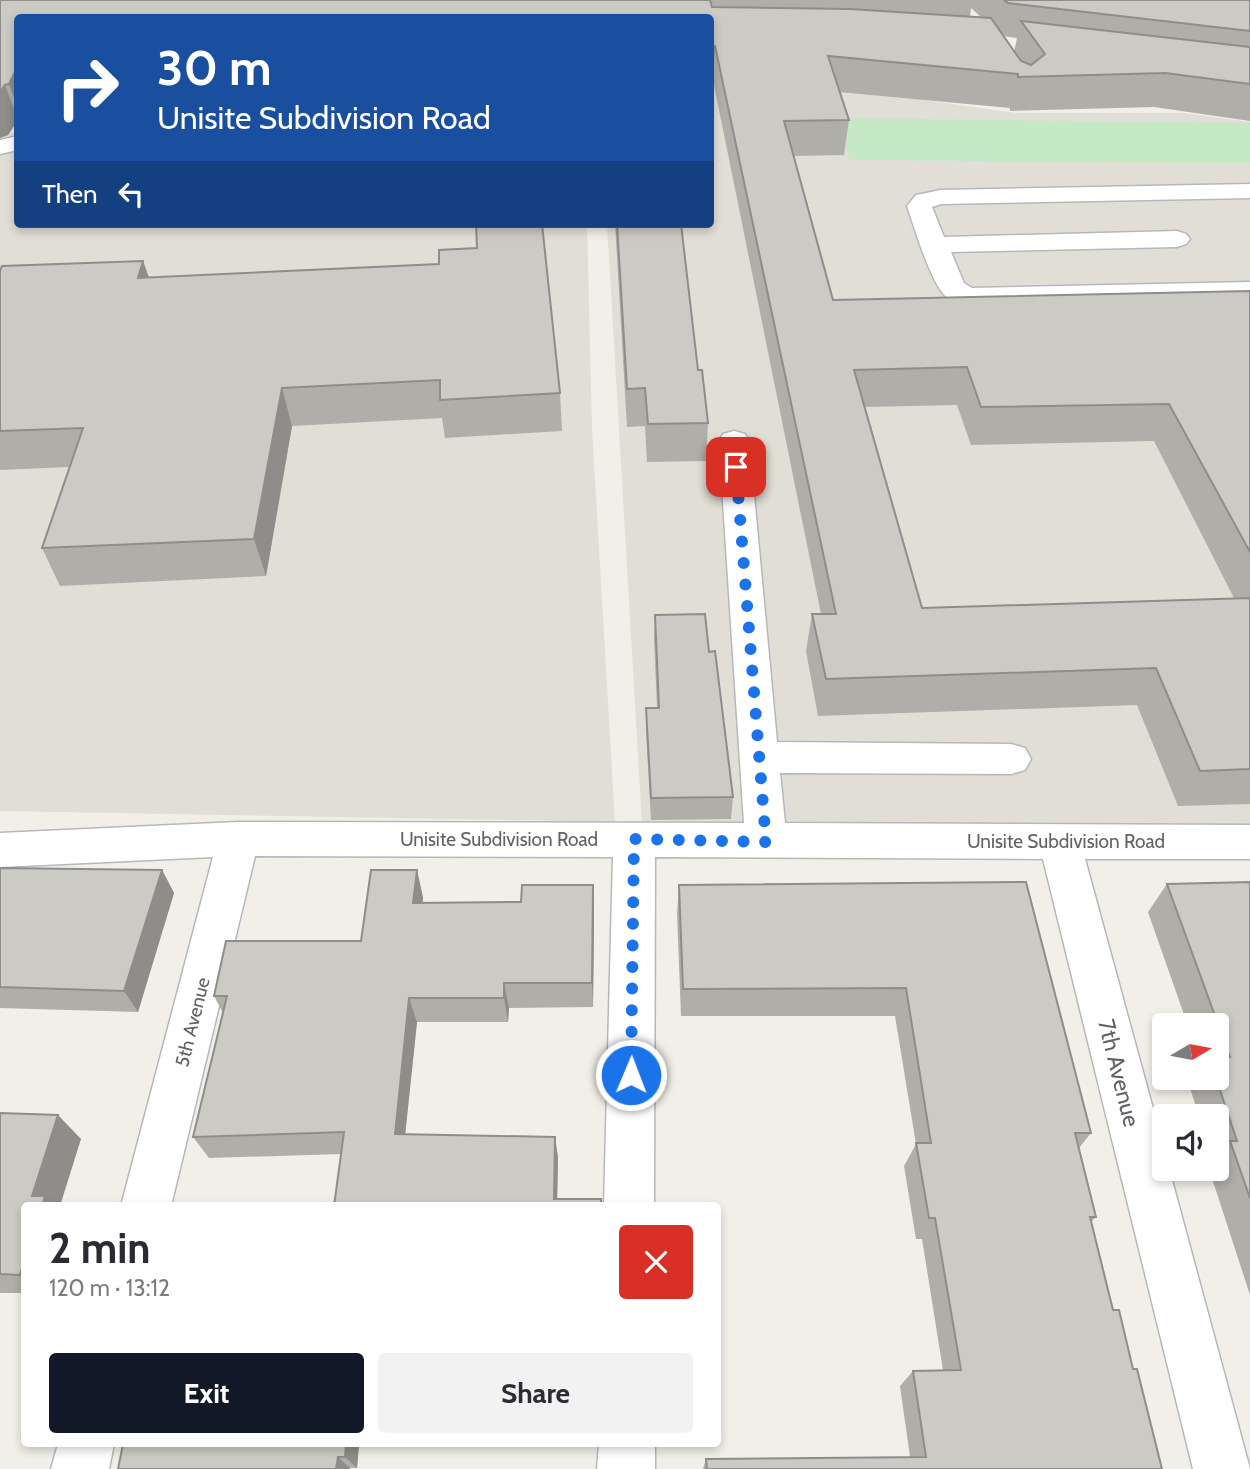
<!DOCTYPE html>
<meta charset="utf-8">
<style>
:root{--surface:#fff;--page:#f2f2f3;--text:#2b2b33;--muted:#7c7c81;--accent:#111827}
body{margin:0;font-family:Cabin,sans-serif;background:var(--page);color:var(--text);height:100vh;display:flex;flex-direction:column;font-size:26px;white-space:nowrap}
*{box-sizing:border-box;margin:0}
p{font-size:23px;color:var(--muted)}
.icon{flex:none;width:38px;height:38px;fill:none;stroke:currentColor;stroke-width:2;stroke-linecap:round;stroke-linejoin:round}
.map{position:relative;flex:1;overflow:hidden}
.details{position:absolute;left:21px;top:1202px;width:700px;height:245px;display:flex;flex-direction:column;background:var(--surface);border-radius:7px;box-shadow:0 4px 10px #0003}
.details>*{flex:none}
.guide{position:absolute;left:14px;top:14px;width:700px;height:214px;border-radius:7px;box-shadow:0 4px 10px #0003;background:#1a4fa0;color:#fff;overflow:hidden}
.needle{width:46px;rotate:80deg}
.controls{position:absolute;left:1152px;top:1013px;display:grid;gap:14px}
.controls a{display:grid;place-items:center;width:77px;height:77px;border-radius:7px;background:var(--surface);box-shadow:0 4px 10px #0003;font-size:35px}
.pin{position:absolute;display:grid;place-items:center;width:60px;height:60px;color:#fff;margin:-30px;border-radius:14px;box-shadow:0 4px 10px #0006}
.me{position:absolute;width:77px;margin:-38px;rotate:1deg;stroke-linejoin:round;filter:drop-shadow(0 0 5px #0008)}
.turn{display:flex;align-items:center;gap:24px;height:147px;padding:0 28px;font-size:32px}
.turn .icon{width:91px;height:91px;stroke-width:2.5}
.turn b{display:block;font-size:49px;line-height:60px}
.then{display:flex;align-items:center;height:66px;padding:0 28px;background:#0003;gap:14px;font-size:26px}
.round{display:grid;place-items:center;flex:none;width:74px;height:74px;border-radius:7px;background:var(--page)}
.headline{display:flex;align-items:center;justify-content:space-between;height:119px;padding:0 28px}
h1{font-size:42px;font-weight:700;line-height:52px}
.action{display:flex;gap:14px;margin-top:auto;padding:14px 28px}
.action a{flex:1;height:80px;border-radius:7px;background:var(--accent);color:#fff;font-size:28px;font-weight:700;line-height:80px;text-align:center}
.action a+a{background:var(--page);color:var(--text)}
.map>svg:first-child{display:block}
.education{fill:#e1ded6}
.green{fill:#c5e8c5}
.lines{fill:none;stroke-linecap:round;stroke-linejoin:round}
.minor-casing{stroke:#b5b8bc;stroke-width:3}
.minor{fill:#fff;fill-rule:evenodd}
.wall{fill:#afaea9;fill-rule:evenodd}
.shaded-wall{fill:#8f8d8a}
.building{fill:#cccac5;stroke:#8f8d8a;stroke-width:2}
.route{stroke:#1a73e8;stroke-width:12;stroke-dasharray:0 21.6}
.labels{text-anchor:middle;stroke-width:6;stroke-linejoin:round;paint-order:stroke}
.street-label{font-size:19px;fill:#5f6368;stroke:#fff}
.near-street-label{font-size:23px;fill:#5f6368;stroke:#fff}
</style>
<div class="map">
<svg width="1250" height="1469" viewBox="0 0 1250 1469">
<rect width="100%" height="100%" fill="#f1efe8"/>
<path class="education" d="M711,66l52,11 253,36h167l67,9v704l-608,-2 -35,-600h103z
M17,133l1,91h569l5,204 23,394 -615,-11v-677z"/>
<path class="green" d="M836,118l411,5h3v40l-400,-3z"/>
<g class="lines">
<defs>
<path id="minor" d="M18,136v14l-18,4v-14z
M1250,184v14l-309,6 -9,3 12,30 233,-6 9,3 4,5 -4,5 -9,3 -226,5 13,31 8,5 278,-6v16l-280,6c-7,-1 -16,-2 -22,-6 -16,-10 -34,-72 -41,-92l9,-11 25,-5z
M734,431l11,3 4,7 28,301 234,2 14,4 6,11 -6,11 -14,4 -231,-1 5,50 465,2v34h-165l79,290v20h5l81,300h-57l-150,-610 -388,-2 -1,349h-50l9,-349 -358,-1 -84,350h-50l92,-349 -213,10v-34l238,-11 506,1 -25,-382 4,-7z
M58,1444h56l-5,25h-58z
M599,1444h56v25h-58z"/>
</defs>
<use href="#minor" class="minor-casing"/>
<use href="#minor" class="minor"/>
</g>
<path class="wall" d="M0,0h1250v121l-96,-14 -144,4v-3l-171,-16 10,28 -5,35 -50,1 39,144 417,-9v513l-72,2 -41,-101 -319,11 -12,-65 6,-37h9l-108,-534h-3v-62h-692v102l-10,15 -8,3zM971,8l11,10 -12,-1zM1003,36l14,2 -3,14zM957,405l14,40 183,-4 80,157 -312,10 -57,-201z
M615,224h66l17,146 10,53 -2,38 -59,1 -2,-36 -18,1z
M143,261l6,17 411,115 2,38 -117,7 -3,-20 -150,8 -26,150 -206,10 -18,-38 27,-81 -69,3v-199z
M655,615l54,37 24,145 -2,22 -80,1 -5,-89v-23h11l-3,-69z
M0,868l162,2 12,23 -36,119 -138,-4z
M1026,882l65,251 -12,15 17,69 -5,5 22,88 20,59 29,100h-459l3,-10 204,-2 -10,-71 13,-15 30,-1 -21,-131h-6l-12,-73 12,-22 -21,-128h-214l-4,-102 2,-29z
M1250,882v413l-41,-126h7v-53h-17l-11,-34 3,-4h25v-52h-28l-40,-114 19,-28z
M593,885l1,26 -1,96 -84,1 -1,14h-91l-12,112 150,3 3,21 -1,41 -223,7 7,-52 -132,4 -16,-21 30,-124 -9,-17 147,-55 62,-44v6l98,-1z
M0,1113l81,26 -57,67v87h-24z
M123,1444h236l-2,24h-7v1h-232z"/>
<path class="shaded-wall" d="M715,46l-2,34h-3v-33z
M18,66v42l-9,-24z
M5,85l13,35 -10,15 -8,3v-46z
M143,261l13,37 -18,-20z
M282,388l10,38 -26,150 -12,-37z
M162,870l12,23 -36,119 -14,-21z
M417,870l6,27 -3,32 -7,-26z
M593,885l1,26 -1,96 -1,-24z
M504,983l5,25 -1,14 -4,-24z
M409,998l8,24 -14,133 -8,-21z
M58,1115l23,24 -21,67h-18l-10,-10z
M555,1137l3,21 -1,48 -3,-7z
M24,1261v17l-4,-3z
M346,1444h13l-2,24 -12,-11z
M338,1457l12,11v1h-14z"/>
<path class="building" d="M0,0h710l2,7 138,2 141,9 30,43 10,4 14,-11 -24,-33 229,26v37l-85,-11 -147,4v-3l-190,-18 21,64 -65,1 49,179 417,-9v261l-81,-148 -188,3 -14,-40 -113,3 68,238 328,-10v171l-50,2 -44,-103 -330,11 -14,-65h24l-121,-568 -5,1v-29h-692v48l-9,18 -4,1 -5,7z
M1004,0h246v31l-242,-28z
M476,224h66l18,169 -120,7v-20l-158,8 -28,151 -212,9 41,-120 -83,3v-160l2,-5 141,-5 -5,17 301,-14v-14l38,-2z
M617,224h64l17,146h4l6,53 -60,1 -3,-36 -18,1z
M705,614l4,38 6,-1 18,146 -82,1 -5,-90h13l-4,-93z
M0,868l162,2 -38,121 -124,-4z
M371,870h46l-4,33 108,-1 1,-17h71l-1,98h-88v15h-95l-14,136 160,3 -1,62h47v7h-267l10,-74 -151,5 34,-141h-13l12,-55h135z
M1026,882l65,251h-16l21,84h-6l23,93h6l14,59h4l25,100h-455l-1,-10 220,-2 -13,-86 48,-1 -26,-152h-6l-13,-75h15l-25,-155 -223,1 -4,-104z
M1250,882v316l-20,-57h7l-21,-63v-21h14l-63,-173z
M0,1113l58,2 -26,81h13l-3,10h-18v55l-4,14 -20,-1z
M123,1444h223l-1,13h-7l-2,12h-218z"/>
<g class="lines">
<path class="route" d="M631,1075l3,-236 132,3 -30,-375"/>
</g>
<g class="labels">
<g class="street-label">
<text x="499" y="846">Unisite Subdivision Road</text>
<text x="1066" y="848">Unisite Subdivision Road</text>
<text transform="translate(192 1022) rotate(-76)" y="7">5th Avenue</text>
</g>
<g class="near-street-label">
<text transform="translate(1119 1073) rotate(76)" y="8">7th Avenue</text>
</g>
</g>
</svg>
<div class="controls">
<a><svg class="needle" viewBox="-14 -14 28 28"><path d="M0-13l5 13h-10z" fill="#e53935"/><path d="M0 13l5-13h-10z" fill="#7c7c81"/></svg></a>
<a><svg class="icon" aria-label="sound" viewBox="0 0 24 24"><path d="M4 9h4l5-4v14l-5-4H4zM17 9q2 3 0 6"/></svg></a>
</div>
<div class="pin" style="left:736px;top:467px;background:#d93025"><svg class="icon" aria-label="arrive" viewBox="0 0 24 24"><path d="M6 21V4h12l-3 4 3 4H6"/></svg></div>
<svg class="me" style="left:631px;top:1075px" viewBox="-20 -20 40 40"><circle r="17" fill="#1a73e8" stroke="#fff" stroke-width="3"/><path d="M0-11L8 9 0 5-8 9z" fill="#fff"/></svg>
<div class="guide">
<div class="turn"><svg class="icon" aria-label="right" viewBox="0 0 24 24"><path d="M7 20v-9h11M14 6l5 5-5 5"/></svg><div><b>30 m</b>Unisite Subdivision Road</div></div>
<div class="then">Then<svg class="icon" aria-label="left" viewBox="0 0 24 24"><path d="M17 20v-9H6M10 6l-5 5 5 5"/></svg></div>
</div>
<section class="details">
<div class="headline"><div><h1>2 min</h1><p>120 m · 13:12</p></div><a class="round" style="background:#d93025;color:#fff"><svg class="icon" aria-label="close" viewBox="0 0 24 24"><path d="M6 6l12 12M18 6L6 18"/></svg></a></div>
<div class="action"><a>Exit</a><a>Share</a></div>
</section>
</div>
